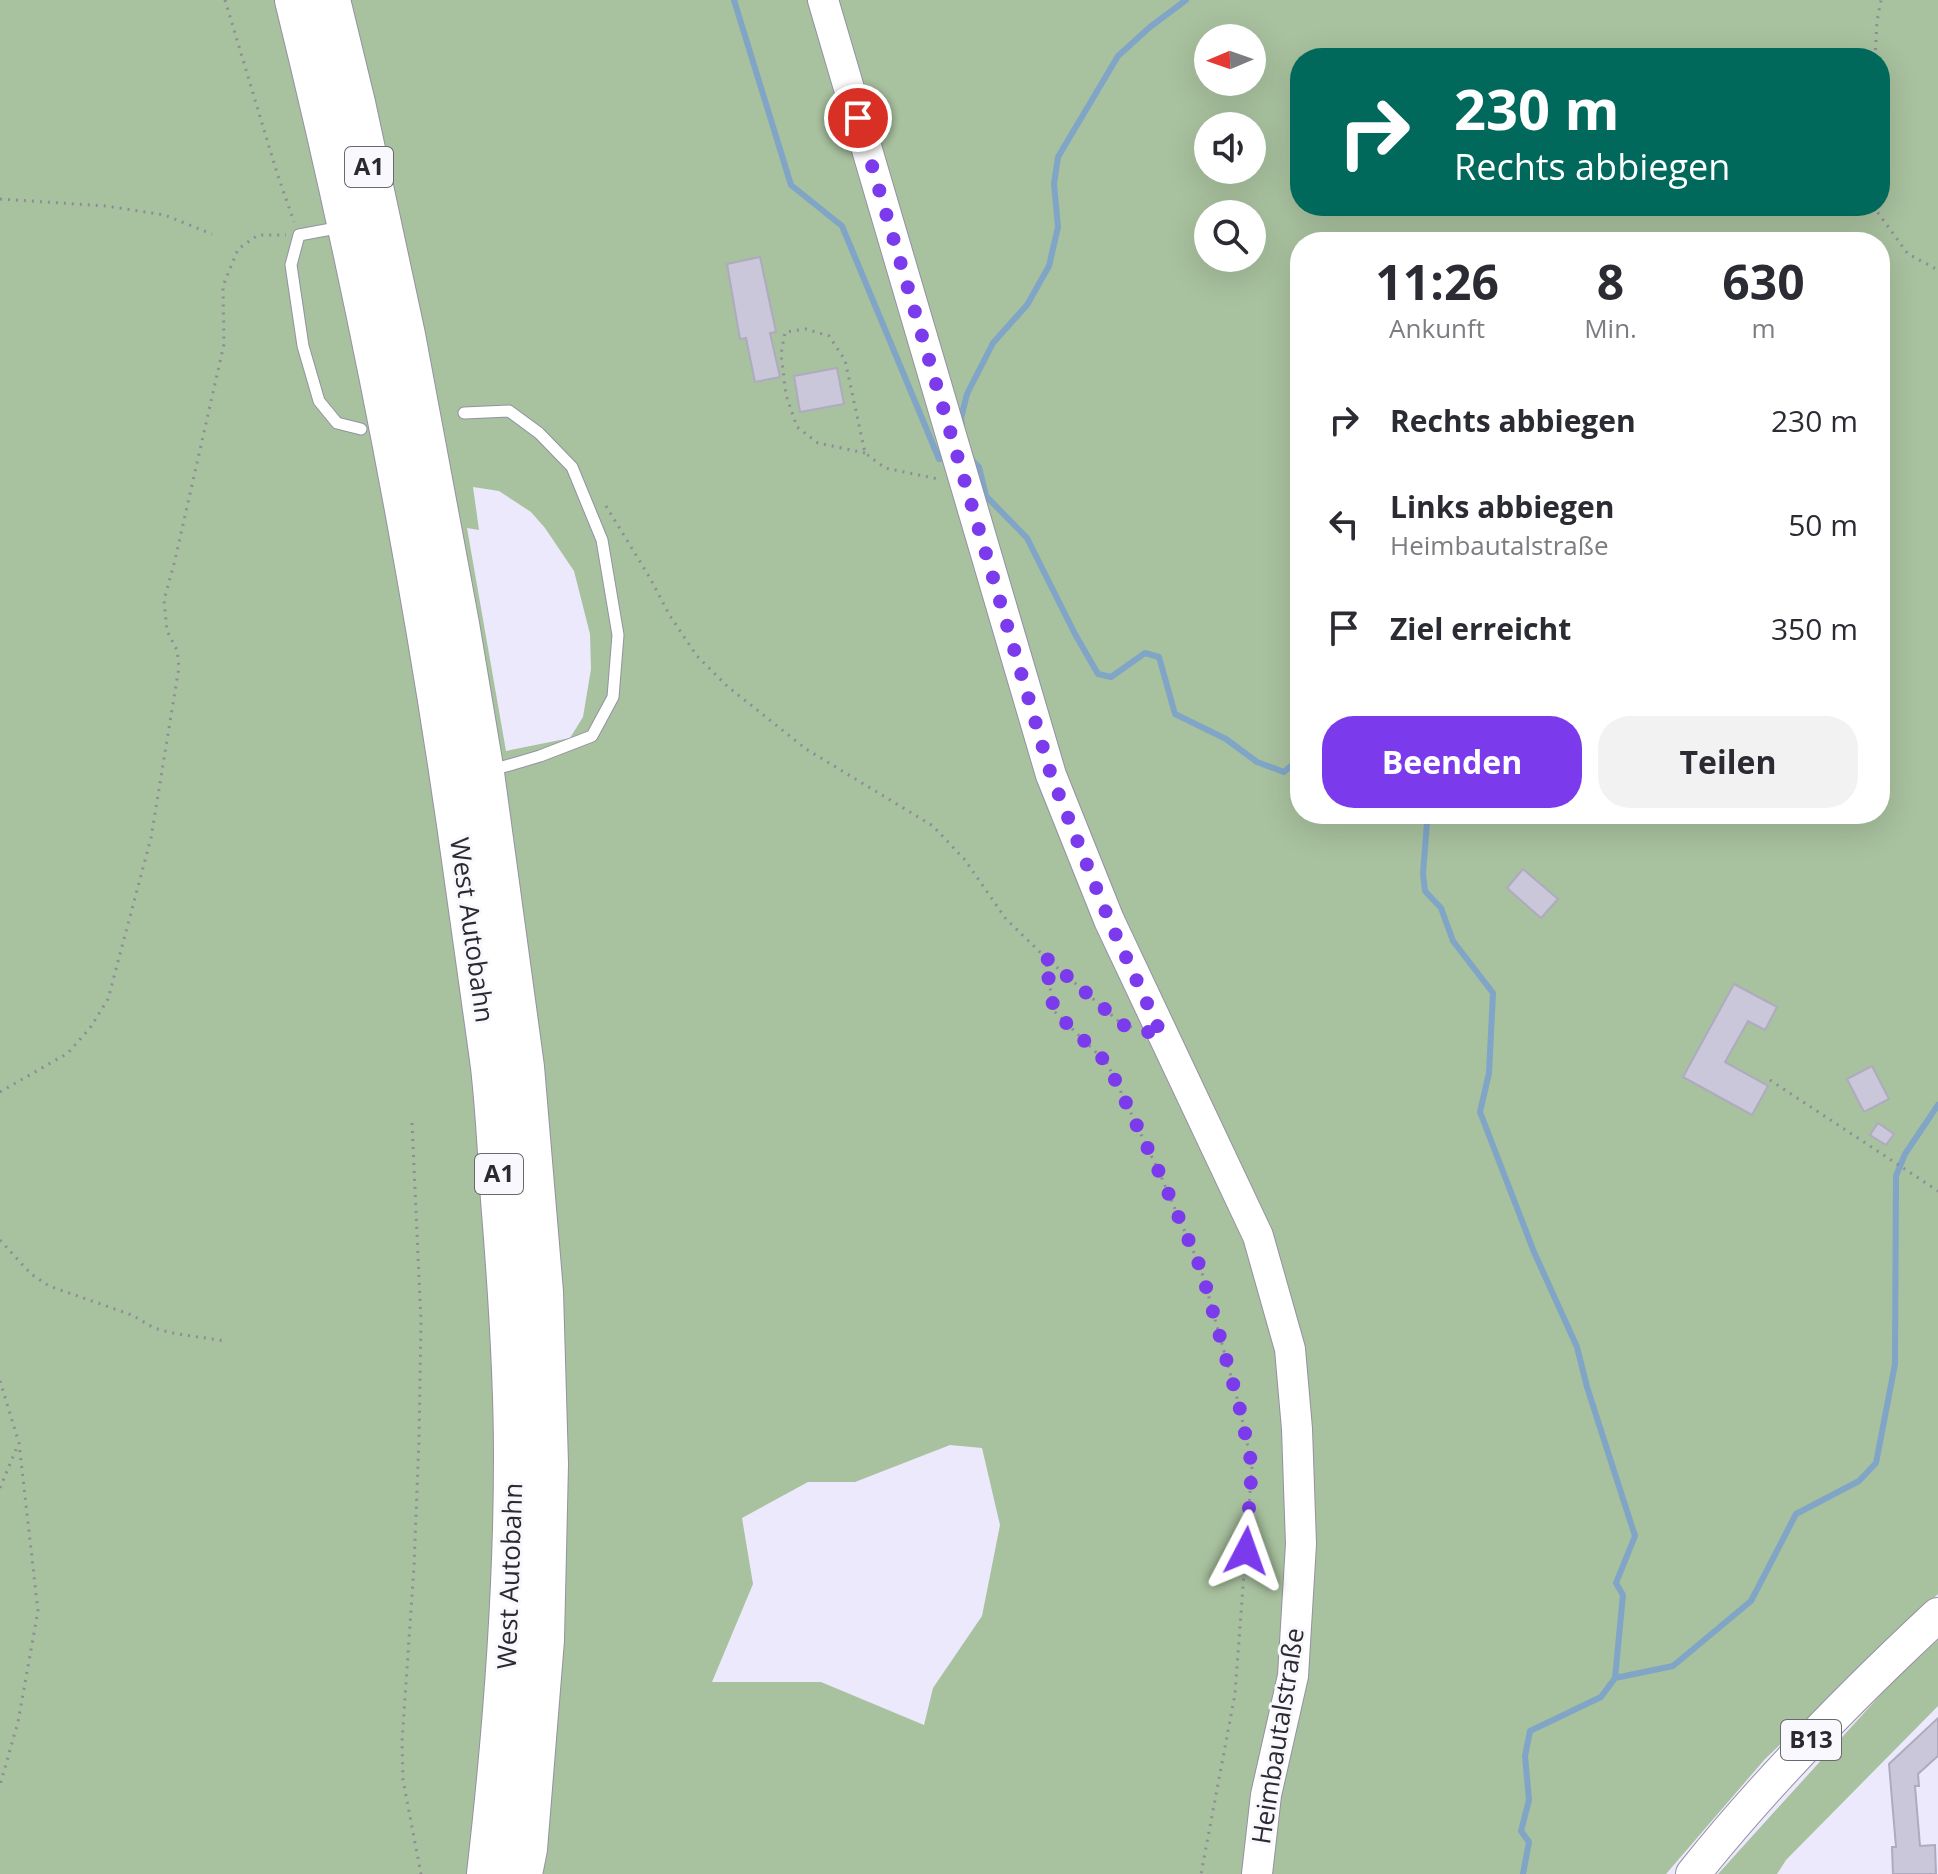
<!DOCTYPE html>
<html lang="de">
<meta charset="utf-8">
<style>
:root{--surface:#fff;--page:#f2f2f3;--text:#2b2b33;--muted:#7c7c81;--accent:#7c3aed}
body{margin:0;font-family:"Open Sans",sans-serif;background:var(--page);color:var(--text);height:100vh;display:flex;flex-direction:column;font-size:30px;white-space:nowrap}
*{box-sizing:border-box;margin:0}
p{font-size:26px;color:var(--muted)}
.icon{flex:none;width:44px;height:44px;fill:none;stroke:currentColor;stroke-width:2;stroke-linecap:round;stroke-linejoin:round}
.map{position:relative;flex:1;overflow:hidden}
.drawer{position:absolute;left:1290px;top:232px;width:600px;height:592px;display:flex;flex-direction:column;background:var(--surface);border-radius:32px;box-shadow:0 8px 32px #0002}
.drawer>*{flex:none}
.top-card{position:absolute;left:1290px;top:48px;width:600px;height:168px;border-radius:32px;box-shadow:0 8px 32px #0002;background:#00695c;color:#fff;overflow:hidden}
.needle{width:52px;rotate:268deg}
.buttons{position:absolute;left:1194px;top:24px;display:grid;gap:16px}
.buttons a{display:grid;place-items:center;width:72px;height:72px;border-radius:50%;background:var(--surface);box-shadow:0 8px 32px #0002;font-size:40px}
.pin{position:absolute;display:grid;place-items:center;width:68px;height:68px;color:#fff;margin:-34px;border:4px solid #fff;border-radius:50%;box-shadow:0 2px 8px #0007}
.me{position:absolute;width:88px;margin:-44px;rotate:4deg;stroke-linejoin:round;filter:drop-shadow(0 0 6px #0008)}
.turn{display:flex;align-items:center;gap:28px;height:168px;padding:0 32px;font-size:36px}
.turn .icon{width:104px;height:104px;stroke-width:2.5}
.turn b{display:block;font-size:56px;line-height:68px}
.eta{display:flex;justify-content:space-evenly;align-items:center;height:136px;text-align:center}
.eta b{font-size:48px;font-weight:700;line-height:56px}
.action{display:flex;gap:16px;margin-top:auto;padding:16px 32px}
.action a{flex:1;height:92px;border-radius:32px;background:var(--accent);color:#fff;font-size:32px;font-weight:700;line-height:92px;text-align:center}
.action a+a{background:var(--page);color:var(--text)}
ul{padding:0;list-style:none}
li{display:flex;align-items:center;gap:24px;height:104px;padding:0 32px}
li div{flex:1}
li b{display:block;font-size:30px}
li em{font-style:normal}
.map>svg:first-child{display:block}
.green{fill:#a8c19e;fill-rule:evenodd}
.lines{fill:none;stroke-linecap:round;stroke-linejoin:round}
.stream{stroke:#80a5c7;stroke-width:6}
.building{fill:#cac7db;stroke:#aeabbe;stroke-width:2}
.lane-casing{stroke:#9491a3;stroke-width:13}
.secondary-casing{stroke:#9491a3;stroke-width:32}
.primary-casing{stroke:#9491a3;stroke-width:36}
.highway-casing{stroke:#9491a3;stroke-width:42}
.path{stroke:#8e8c9a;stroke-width:3;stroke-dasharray:2 6;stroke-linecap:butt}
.lane{stroke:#fff;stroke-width:11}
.secondary{stroke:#fff;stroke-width:30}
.primary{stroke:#fff;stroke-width:34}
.highway{stroke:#fff;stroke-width:40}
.route{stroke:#7c3aed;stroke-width:14;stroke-dasharray:0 25.2}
.labels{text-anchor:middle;stroke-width:6;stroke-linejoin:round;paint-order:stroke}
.shield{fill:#f9f8fd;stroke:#69686f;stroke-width:2}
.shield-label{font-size:24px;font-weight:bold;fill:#2b2a32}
.street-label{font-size:26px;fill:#2b2a32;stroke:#f9f8fd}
</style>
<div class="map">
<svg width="1938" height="1874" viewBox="0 0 1938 1874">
<rect width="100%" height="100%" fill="#ece9fd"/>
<path class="green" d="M0,0h1938v1594l-173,165 -99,115h-1666zM1208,38h44v44h-44zM1300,58h580v148h-580zM1208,126h44v44h-44zM1208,214h44v44h-44zM1300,242h580v572h-580zM473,487l26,4 32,21 14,16 29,43 16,63 1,35 -8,48 -13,21 -64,13 -39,-223 12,2zM950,1445l32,3 18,77 -18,91 -49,72 -9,37 -103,-43h-109l41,-98 -11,-66 66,-36h47z
M1938,1640v66l-152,154 -9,14h-59l175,-193z"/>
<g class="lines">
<path class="stream" d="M734,0l57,185 51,41 97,233 9,-1
M962,425l-1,-7 6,-24 26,-51 34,-38 22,-39 9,-39 -4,-43 4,-27 60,-101 32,-29 36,-27
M970,458l9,9 7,29 41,42 48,96 23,40 13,3 34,-24 14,4 16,57 51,25 31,23 27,10 16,-14
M1418,814l9,8 -4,52 2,17 16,17 12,33 40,52 -4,80 -9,39 54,140 43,95 10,40 48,149 -19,47 7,12 -8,83 -14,19 -71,34 -5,25 4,44 -8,31 8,11 -6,32
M1615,1678l58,-12 78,-65 45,-87 63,-33 17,-18 19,-99 1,-188 9,-22 33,-49"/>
</g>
<path class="building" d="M760,257l16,75 -6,1 10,44 -25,5 -9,-44 -6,1 -13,-75z
M837,368l7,36 -44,8 -6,-36z
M1523,869l35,30 -17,19 -34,-30z
M1734,984l43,23 -12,23 -17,-9 -23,41 43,24 -16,29 -69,-38z
M1872,1066l17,33 -25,13 -17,-33z
M1878,1123l16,11 -8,11 -16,-10z
M1938,1718v38l-20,18 1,12h-4l5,60 15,-1 1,29h-43l-1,-27h4l-7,-83z"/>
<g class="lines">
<defs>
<path id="lane" d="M342,227l-43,8 -8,30 12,81 16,55 18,22 24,6
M464,413l45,-2 30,22 33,34 30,73 16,95 -5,62 -21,39 -52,20 -51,15"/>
<path id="secondary" d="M823,0l228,775 58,145 149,316 32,113 7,80 4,115 -8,132 -27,119 -9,79"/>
<path id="primary" d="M1693,1874c74,-93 158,-178 245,-259"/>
<path id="highway" d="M295,0c72,292 130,589 171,888 8,59 17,119 25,179 5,44 7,88 10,133 7,85 13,171 13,256 0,140 -11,279 -27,418
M330,0l25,103 50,232 54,289 25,149 40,294 19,225 5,172 -4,176 -17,209 -5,25"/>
</defs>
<use href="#lane" class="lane-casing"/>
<use href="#secondary" class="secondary-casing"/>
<use href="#primary" class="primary-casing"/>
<use href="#highway" class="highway-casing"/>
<path class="path" d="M225,0l52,173 17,49
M1875,58l2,-37 4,-21
M0,199l106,7 59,9 47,19
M1873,206l35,48 30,16
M865,453l-47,-10 -21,-16 -11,-32 -5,-41 4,-22 21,-3 23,7 16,24 20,93 20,15 53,11
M606,506l44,72 20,38 27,40 30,30 79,63 127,77 32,34 41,59 39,38 78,68 9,2
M1045,957l9,54 53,52 53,111 41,95 38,136 13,61 -17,228 -34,180
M1770,1080l168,111
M0,1092l68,-39 22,-25 18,-29 43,-161 28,-171 -2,-17 -10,-19 -3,-31 11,-40 49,-216 -1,-58 15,-37 20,-14h28
M412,1123l9,198 -2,119 -5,126 -12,176 1,38 18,94
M0,1240l31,34 18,12 83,29 22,13 18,5 53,8
M0,1381l19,62 19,168 -20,111 -18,63
M0,1488l17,-41"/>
<use href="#lane" class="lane"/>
<use href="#secondary" class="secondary"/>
<use href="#primary" class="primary"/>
<use href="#highway" class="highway"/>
</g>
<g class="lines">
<path class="route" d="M858,118l193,657 58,145 53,116 -39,-11 -78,-68 9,54 53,52 53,111 41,95 38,136 13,61 -6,85"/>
</g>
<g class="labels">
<g class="shield">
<rect x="345" y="147" width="48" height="40" rx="6"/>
<rect x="475" y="1154" width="48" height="40" rx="6"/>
<rect x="1781" y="1720" width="60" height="40" rx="6"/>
</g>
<g class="shield-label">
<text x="369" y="175">A1</text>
<text x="499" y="1182">A1</text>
<text x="1811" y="1748">B13</text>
</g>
<g class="street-label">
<text transform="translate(472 930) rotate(82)" y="9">West Autobahn</text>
<text transform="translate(510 1576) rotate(-88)" y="9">West Autobahn</text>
<text transform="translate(1278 1736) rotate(-81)" y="9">Heimbautalstraße</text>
</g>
</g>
</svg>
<div class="buttons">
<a><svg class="needle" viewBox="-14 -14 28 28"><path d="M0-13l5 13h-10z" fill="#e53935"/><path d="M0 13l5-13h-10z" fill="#7c7c81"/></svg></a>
<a><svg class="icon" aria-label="sound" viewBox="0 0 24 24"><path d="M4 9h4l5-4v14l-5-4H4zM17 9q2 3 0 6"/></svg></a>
<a><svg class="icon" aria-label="search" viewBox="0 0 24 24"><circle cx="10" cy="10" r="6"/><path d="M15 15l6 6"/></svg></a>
</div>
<div class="pin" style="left:858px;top:118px;background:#d93025"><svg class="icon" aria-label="arrive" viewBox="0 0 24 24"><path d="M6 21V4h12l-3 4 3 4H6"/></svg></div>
<svg class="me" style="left:1246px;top:1551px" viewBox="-20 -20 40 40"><path d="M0-17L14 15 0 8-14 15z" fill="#7c3aed" stroke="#fff" stroke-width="4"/></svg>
<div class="top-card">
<div class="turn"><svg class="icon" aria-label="right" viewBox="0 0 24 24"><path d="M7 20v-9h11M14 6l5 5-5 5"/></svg><div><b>230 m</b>Rechts abbiegen</div></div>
</div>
<section class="drawer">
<div class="eta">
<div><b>11:26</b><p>Ankunft</p></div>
<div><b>8</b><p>Min.</p></div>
<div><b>630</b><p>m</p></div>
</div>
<ul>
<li><svg class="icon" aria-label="right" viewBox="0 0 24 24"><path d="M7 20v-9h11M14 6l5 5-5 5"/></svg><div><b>Rechts abbiegen</b></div><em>230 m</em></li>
<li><svg class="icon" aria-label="left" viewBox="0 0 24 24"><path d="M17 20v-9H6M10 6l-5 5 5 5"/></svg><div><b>Links abbiegen</b><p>Heimbautalstraße</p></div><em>50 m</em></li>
<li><svg class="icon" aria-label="arrive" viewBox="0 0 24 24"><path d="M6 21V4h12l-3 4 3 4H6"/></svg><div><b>Ziel erreicht</b></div><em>350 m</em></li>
</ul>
<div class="action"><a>Beenden</a><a>Teilen</a></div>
</section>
</div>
